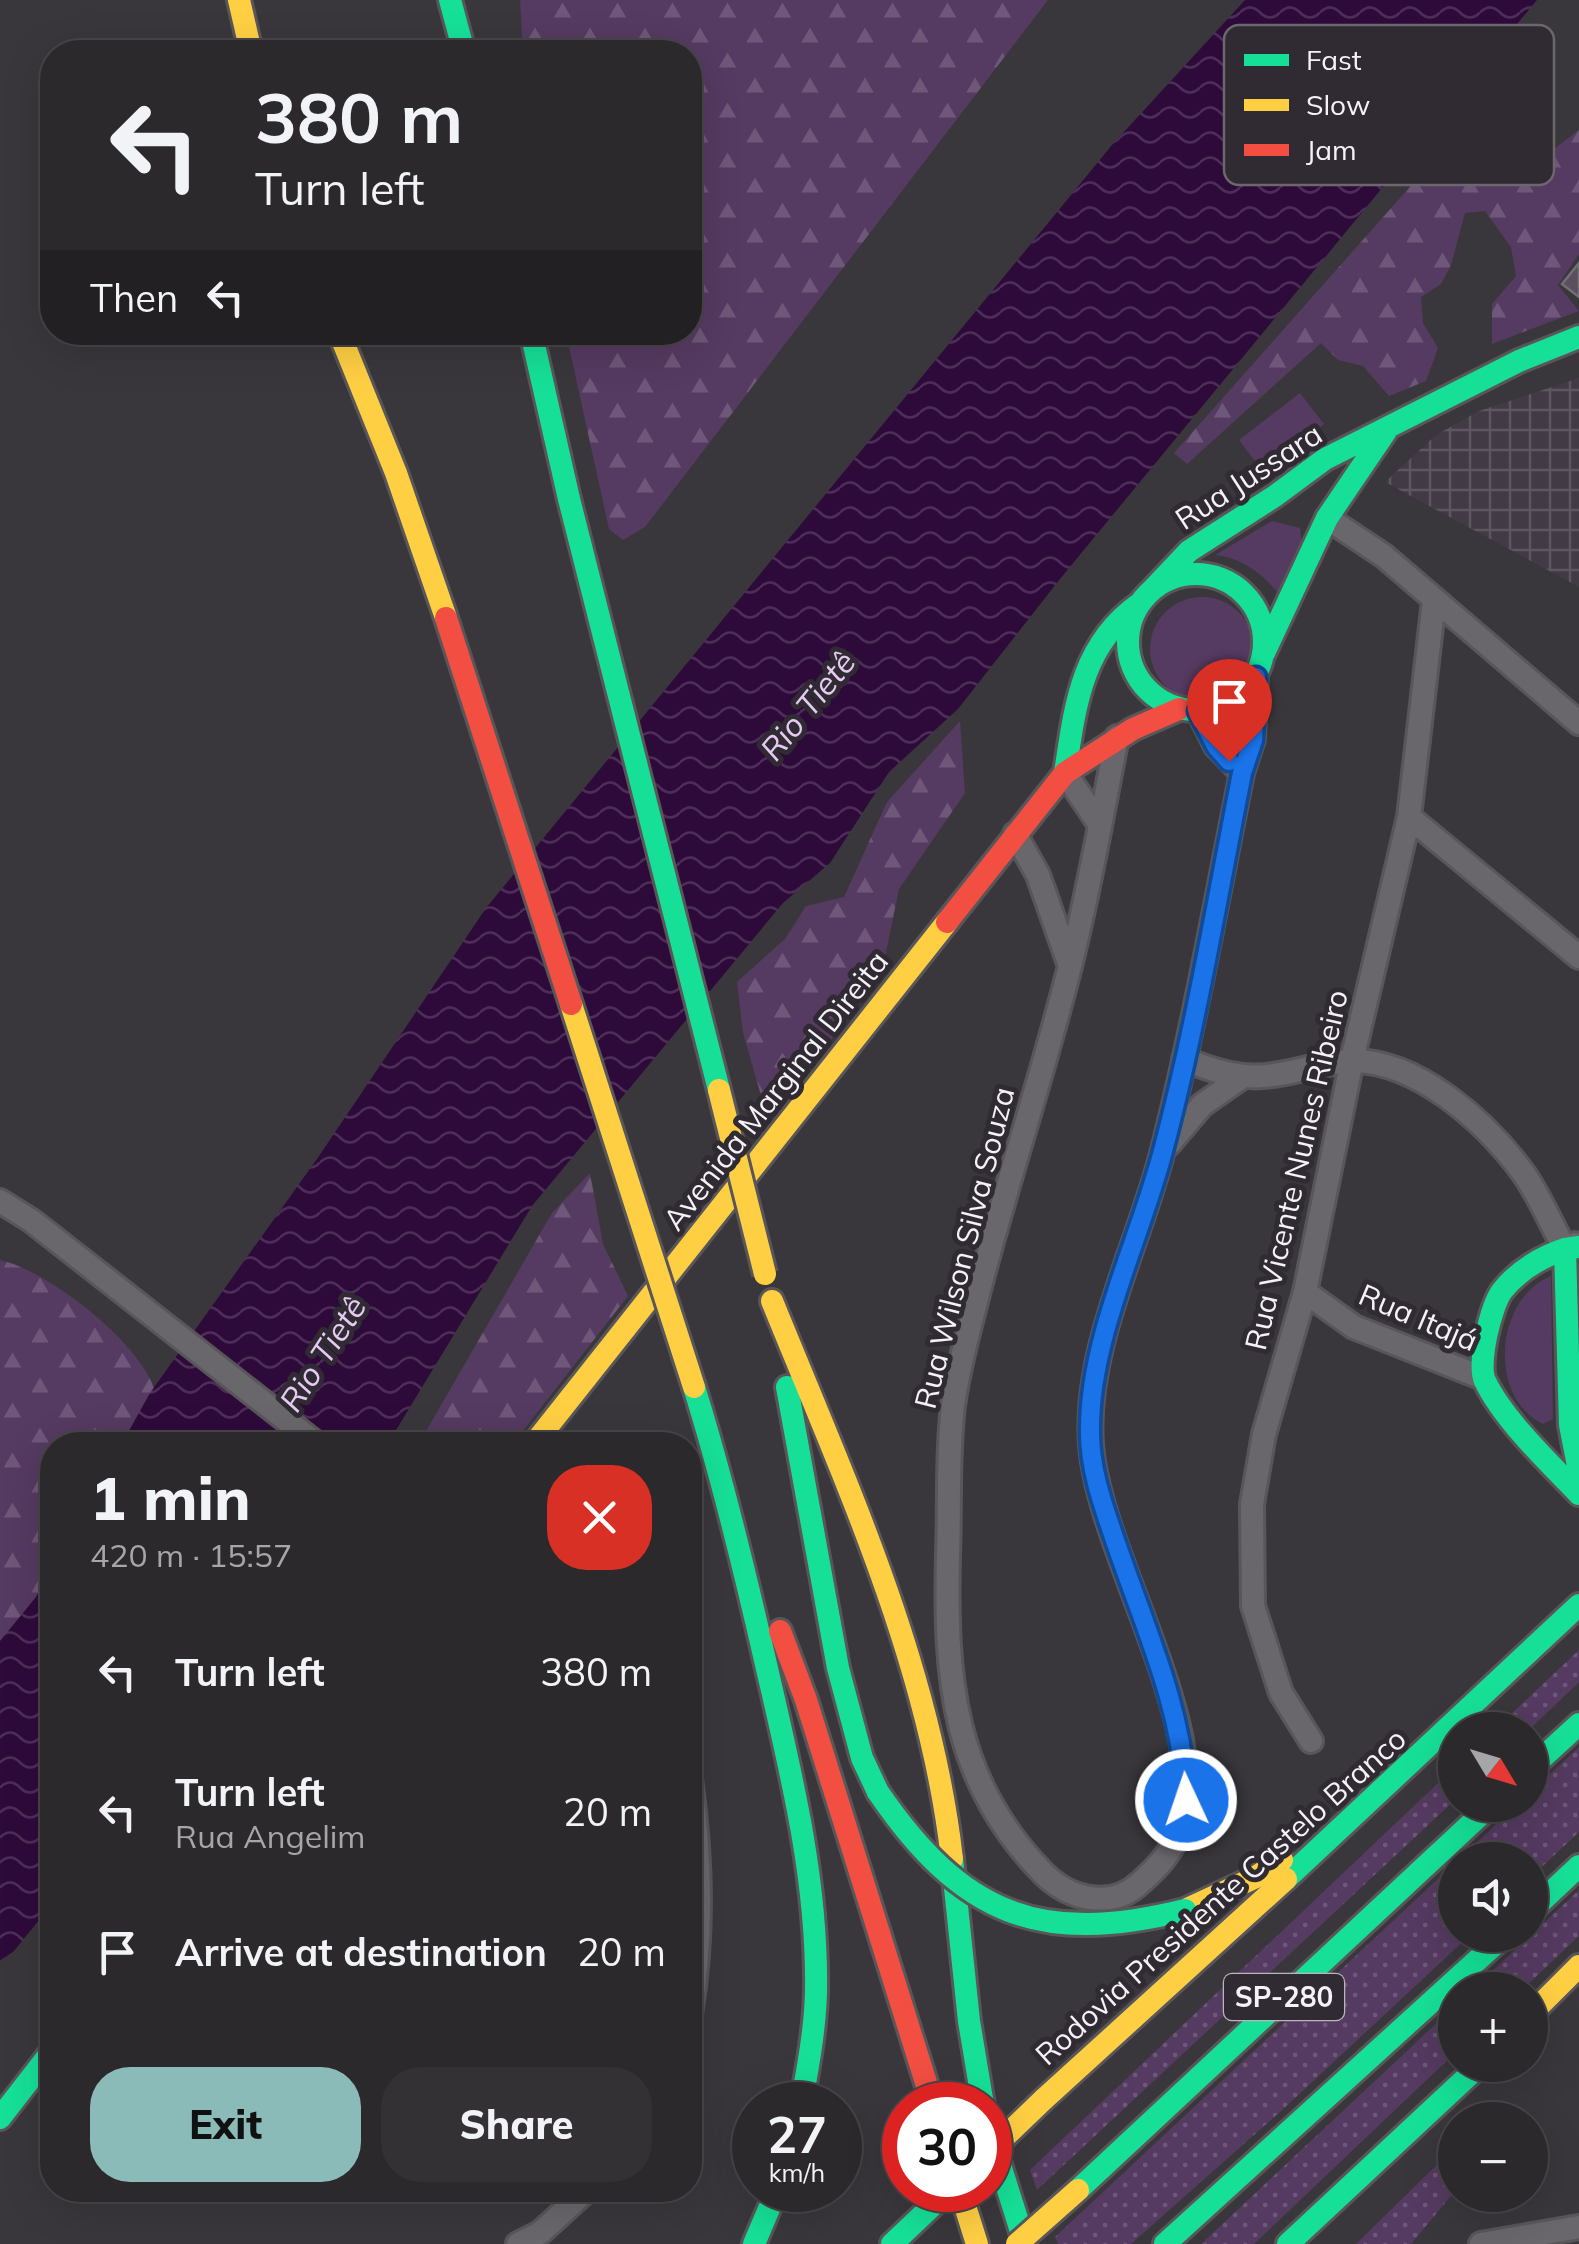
<!DOCTYPE html>
<meta charset="utf-8">
<style>
:root{--surface:#2b292c;--page:#333134;--text:#f1f3f6;--muted:#a6a6a9;--line:#474548;--accent:#8bbbb9}
body{margin:0;font-family:Mulish,sans-serif;background:var(--page);color:var(--text);height:100vh;display:flex;flex-direction:column;font-size:38px;white-space:nowrap}
*{box-sizing:border-box;margin:0}
p{font-size:32px;color:var(--muted)}
.icon{flex:none;width:55px;height:55px;fill:none;stroke:currentColor;stroke-width:2;stroke-linecap:round;stroke-linejoin:round}
.map{position:relative;flex:1;overflow:hidden}
.details{position:absolute;left:40px;top:1432px;width:662px;height:770px;display:flex;flex-direction:column;background:var(--surface);border-radius:40px;box-shadow:0 10px 40px #0002,0 0 0 2px var(--line)}
.details>*{flex:none}
.guide{position:absolute;left:40px;top:40px;width:662px;height:305px;border-radius:40px;box-shadow:0 10px 40px #0002,0 0 0 2px var(--line);background:#2b292c;color:var(--text);overflow:hidden}
.needle{width:65px;rotate:128deg}
.fabs{position:absolute;left:1438px;top:1712px;display:grid;gap:20px}
.fabs a{display:grid;place-items:center;width:110px;height:110px;border-radius:50%;background:var(--surface);box-shadow:0 10px 40px #0002,0 0 0 2px var(--line);font-size:50px}
.speed{position:absolute;left:732px;top:2082px;display:flex;gap:20px;font-size:50px;font-weight:700;text-align:center}
.speed>*{display:grid;place-content:center;width:130px;height:130px;border-radius:50%;background:var(--surface);box-shadow:0 10px 40px #0002,0 0 0 2px var(--line);line-height:1}
.speed small{font-size:25px;font-weight:400}
.speed .limit{border:15px solid #d22;background:#fff;color:#111}
.pin{position:absolute;display:grid;place-items:center;width:85px;height:85px;color:#fff;margin:-102px -42px;border-radius:50% 50% 50% 0;rotate:-45deg;box-shadow:0 0 10px #0007}
.pin .icon{rotate:45deg}
.me{position:absolute;width:110px;margin:-55px;rotate:357deg;stroke-linejoin:round;filter:drop-shadow(0 0 8px #0008)}
.turn{display:flex;align-items:center;gap:35px;height:210px;padding:0 50px;font-size:45px}
.turn .icon{width:130px;height:130px;stroke-width:2.5}
.turn b{display:block;font-size:70px;line-height:85px}
.then{display:flex;align-items:center;height:95px;padding:0 50px;background:#0003;gap:20px;font-size:38px}
.round{display:grid;place-items:center;flex:none;width:105px;height:105px;border-radius:40px;background:var(--page)}
.overview{display:flex;align-items:center;justify-content:space-between;height:170px;padding:0 50px}
h1{font-size:60px;font-weight:800;line-height:75px}
.cta{display:flex;gap:20px;margin-top:auto;padding:20px 50px}
.cta a{flex:1;height:115px;border-radius:40px;background:var(--accent);color:#111;font-size:40px;font-weight:800;line-height:115px;text-align:center}
.cta a+a{background:var(--page);color:var(--text)}
ul{padding:0;list-style:none}
li{display:flex;align-items:center;gap:30px;height:140px;padding:0 50px}
li div{flex:1}
li b{display:block;font-size:38px}
li em{font-style:normal}
.map>svg:first-child{display:block}
.industrial{fill:url(#industrial-grid)}
.grass{fill:#553a61}
.forest{fill:url(#forest-firs)}
.park{fill:url(#park-dots)}
.water{fill:url(#water-waves)}
.building{fill:#5a4f5f;stroke:#727074;stroke-width:2.5}
.lines{fill:none;stroke-linecap:round;stroke-linejoin:round}
.street-casing{stroke:#585659;stroke-width:28}
.fast-casing{stroke:#585659;stroke-width:28}
.slow-casing{stroke:#585659;stroke-width:28}
.jam-casing{stroke:#585659;stroke-width:28}
.street{stroke:#69676b;stroke-width:22}
.fast{stroke:#16e098;stroke-width:22}
.slow{stroke:#ffcf43;stroke-width:22}
.jam{stroke:#f24e42;stroke-width:22}
.fast-bridge-casing{stroke:#585659;stroke-width:28;stroke-linecap:butt}
.slow-bridge-casing{stroke:#585659;stroke-width:28;stroke-linecap:butt}
.jam-bridge-casing{stroke:#585659;stroke-width:28;stroke-linecap:butt}
.fast-bridge{stroke:#16e098;stroke-width:22}
.slow-bridge{stroke:#ffcf43;stroke-width:22}
.jam-bridge{stroke:#f24e42;stroke-width:22}
.route-casing{stroke:#114b97;stroke-width:25}
.route{stroke:#1a73e8;stroke-width:18}
.labels{text-anchor:middle;stroke-width:10;stroke-linejoin:round;paint-order:stroke}
.shield{fill:#302b32;stroke:#bab6bc;stroke-width:2.5}
.shield-label{font-size:28px;font-weight:bold;fill:#f5f2f7}
.street-label{font-size:30px;fill:#f5f2f7;stroke:#302b32}
.water-label{font-size:32px;font-style:italic;fill:#e6caf3;stroke:#302b32}
.key{fill:#302b32;stroke:#6b676d;stroke-width:2.5}
.key-label{font-size:28px;fill:#f5f2f7}
</style>
<div class="map">
<svg width="1579" height="2244" viewBox="0 0 1579 2244">
<defs>
<pattern id="industrial-grid" width="8" height="8" patternUnits="userSpaceOnUse" patternTransform="scale(2.5)"><rect width="8" height="8" fill="#423a45"/><path d="M0 4h8M4 0v8" fill="none" stroke="#5e5761"/></pattern>
<pattern id="forest-firs" width="22" height="20" patternUnits="userSpaceOnUse" patternTransform="scale(2.5)"><rect width="22" height="20" fill="#553a61"/><path d="M5 1l3.5 6h-7zM16 11l3.5 6h-7z" fill="#6e5778"/></pattern>
<pattern id="park-dots" width="8" height="8" patternUnits="userSpaceOnUse" patternTransform="scale(2.5)"><rect width="8" height="8" fill="#553a61"/><path d="M2 2h.1M6 6h.1" fill="none" stroke="#6e5778" stroke-width="1.8" stroke-linecap="round"/></pattern>
<pattern id="water-waves" width="16" height="10" patternUnits="userSpaceOnUse" patternTransform="scale(2.5)"><rect width="16" height="10" fill="#2e0a3b"/><path d="M0 5q4-4 8 0t8 0" fill="none" stroke="#4d2e58"/></pattern>
</defs>
<rect width="100%" height="100%" fill="#39373b"/>
<path class="industrial" d="M1579,378v209l-194,-105 51,-47 43,-24z"/>
<path class="grass" d="M1300,393l24,31 -61,48 -24,-32z
M1272,521l28,7 3,24 -21,46c-18,-23 -38,-40 -67,-43z
M1150 649a52 52 0 1 1 104 0a52 52 0 1 1-104 0Z
M1551,1276l2,143 -10,5c-55,-26 -49,-125 8,-148z"/>
<path class="forest" d="M520,0h528l-403,527 -22,13 -14,-11 -43,-196 124,-1v-280h-167z
M1486,101l34,42 35,5 24,-18v124l-21,31 21,26 -87,33v-40l24,-28 -5,-29 -26,-36 -20,2 -14,52 -10,19 -20,13 2,26 15,25 -12,33 -37,15 -26,-30 -25,-6 -17,-17 -134,121 -13,-11z
M960,721l5,72 -66,96 -17,82 -113,152 -26,-90 -6,-51 48,-43 21,-33 38,-9 43,-95z
M590,1173l13,71 25,52 -116,149h-94l134,-232z
M0,1260c49,11 141,83 155,131l-28,54h-75v151l-52,67z"/>
<path class="park" d="M1579,1650v32l-50,48h-35z
M1579,1747v85l-49,46v-18h-72l59,-55h13v-12z
M1455,1767v33l-418,390 -7,-20z
M1455,1863v72h15l-190,177 -149,132h-73l-3,-7z
M1579,1890v46l-57,54h-50z
M1455,2006v47l-201,191h-53z
M1455,2147v44l-44,53h-55z"/>
<path class="water" d="M1245,0h292l-477,579 -102,130 -69,63 -59,91 -47,40 -251,303 -145,239h-266l29,-52 169,-237 167,-248 626,-763z
M52,1568v336l-38,47 -14,10v-320l36,-44z"/>
<path class="building" d="M1579,263v34l-17,-13z"/>
<g class="lines">
<defs>
<path id="street" d="M1327,518l57,38 195,167
M1198,711l18,35 26,27
M1117,737c-15,77 -28,154 -47,229 -27,108 -62,213 -90,320 -10,40 -22,80 -27,120 -6,49 -3,99 -5,148 -3,124 4,226 95,319 27,27 69,37 98,9 16,-14 29,-28 37,-48 40,-99 -80,-281 -87,-390 -7,-99 50,-203 73,-298 31,-123 53,-249 78,-373l11,-34 3,-62
M1065,773l35,52
M1409,817l170,140
M1015,834l23,41 32,91
M1184,1059c29,12 57,21 89,16 26,-3 51,-13 76,-14 67,-3 138,62 175,113 16,23 27,50 41,75l10,-5
M1169,1144l33,-39 40,-28
M0,1201l32,20 286,224
M1305,1292l49,35 129,51
M1311,1741l-30,-48 -28,-87 -1,-102 12,-70 41,-142 47,-232 57,-243 25,-216
M690,1779c11,78 13,157 0,235
M518,2244l22,-11 47,-43
M1481,2244l98,-17"/>
<path id="fast" d="M450,0l14,52
M531,332l38,167
M1128 642a68 68 0 1 1 136 0a68 68 0 1 1-136 0Z
M1153,589l36,-38 86,-55 50,-37 194,-98 60,-24
M1264,653l63,-135 59,-87
M1065,773c10,-66 16,-128 74,-169
M1565,1249l14,-2
M694,1387c28,90 50,181 71,273 25,109 53,219 51,332 -1,38 -8,75 -15,113
M787,1387l51,281 24,90 16,34
M1579,1471l-9,-46 -5,-176c-24,8 -47,22 -63,42 -11,15 -25,73 -17,90 18,38 65,83 94,113
M1530,1769l49,-45
M952,1859l17,162 14,84
M1286,1879l293,-274
M1530,1912l49,-46
M0,2118l52,-67
M990,2133l35,111
M1078,2190l413,-385
M754,2244l23,-54
M892,2244l57,-54
M1165,2244l340,-309
M1288,2244l192,-179"/>
<path id="slow" d="M239,0l12,52
M339,332l57,141 50,145
M772,1301c73,180 158,363 180,558
M533,1445l414,-523
M1185,1910l69,-32 28,-18
M1530,2015l49,-49
M1043,2100l243,-221
M960,2190l17,54"/>
<path id="jam" d="M947,922l118,-149 68,-44 46,-20
M780,1631l26,69 127,405"/>
</defs>
<use href="#street" class="street-casing"/>
<use href="#fast" class="fast-casing"/>
<use href="#slow" class="slow-casing"/>
<use href="#jam" class="jam-casing"/>
<use href="#street" class="street"/>
<use href="#fast" class="fast"/>
<use href="#slow" class="slow"/>
<use href="#jam" class="jam"/>
<defs>
<path id="fast-bridge" d="M569,499l150,591
M878,1792c84,123 162,154 307,118"/>
<path id="slow-bridge" d="M571,1004l123,383
M719,1090l46,184
M990,2151l53,-51
M1017,2244l61,-54"/>
<path id="jam-bridge" d="M446,618l125,386"/>
</defs>
<use href="#fast-bridge" class="fast-bridge-casing"/>
<use href="#slow-bridge" class="slow-bridge-casing"/>
<use href="#jam-bridge" class="jam-bridge-casing"/>
<use href="#fast-bridge" class="fast-bridge"/>
<use href="#slow-bridge" class="slow-bridge"/>
<use href="#jam-bridge" class="jam-bridge"/>
</g>
<g class="lines">
<defs>
<path id="route" d="M1186,1800c-2,-88 -41,-172 -69,-254 -13,-38 -28,-77 -27,-118 0,-91 50,-189 73,-277 33,-124 54,-252 79,-378l11,-33 3,-63c-18,20 -32,29 -58,34l18,35 13,15"/>
</defs>
<use href="#route" class="route-casing"/>
<use href="#route" class="route"/>
</g>
<g class="labels">
<rect class="shield" x="1224" y="1974" width="120" height="46" rx="8"/>
<g class="shield-label">
<text x="1284" y="2007">SP-280</text>
</g>
<g class="street-label">
<text transform="translate(1249 477) rotate(-33)" y="10">Rua Jussara</text>
<text transform="translate(776 1091) rotate(-52)" y="10">Avenida Marginal Direita</text>
<text transform="translate(1297 1170) rotate(-77)" y="10">Rua Vicente Nunes Ribeiro</text>
<text transform="translate(965 1248) rotate(-76)" y="10">Rua Wilson Silva Souza</text>
<text transform="translate(1418 1318) rotate(23)" y="10">Rua Itajá</text>
<text transform="translate(1221 1897) rotate(-42)" y="10">Rodovia Presidente Castelo Branco</text>
</g>
<g class="water-label">
<text transform="translate(808 706) rotate(-51)" y="11">Rio Tietê</text>
<text transform="translate(323 1354) rotate(-57)" y="11">Rio Tietê</text>
</g>
</g>
<rect x="1224" y="25" width="330" height="160" rx="15" class="key"/>
<rect x="1244" y="54" width="45" height="12" fill="#16e098"/>
<rect x="1244" y="99" width="45" height="12" fill="#ffcf43"/>
<rect x="1244" y="144" width="45" height="12" fill="#f24e42"/>
<g class="key-label">
<text x="1306" y="70">Fast</text>
<text x="1306" y="115">Slow</text>
<text x="1306" y="160">Jam</text>
</g>
</svg>
<div class="fabs">
<a><svg class="needle" viewBox="-14 -14 28 28"><path d="M0-13l5 13h-10z" fill="#e53935"/><path d="M0 13l5-13h-10z" fill="#a6a6a9"/></svg></a>
<a><svg class="icon" aria-label="sound" viewBox="0 0 24 24"><path d="M4 9h4l5-4v14l-5-4H4zM17 9q2 3 0 6"/></svg></a>
<a>+</a>
<a>−</a>
</div>
<div class="speed"><div>27<small>km/h</small></div><div class="limit">30</div></div>
<div class="pin" style="left:1229px;top:761px;background:#d93025"><svg class="icon" aria-label="arrive" viewBox="0 0 24 24"><path d="M6 21V4h12l-3 4 3 4H6"/></svg></div>
<svg class="me" style="left:1186px;top:1800px" viewBox="-20 -20 40 40"><circle r="17" fill="#1a73e8" stroke="#fff" stroke-width="3"/><path d="M0-11L8 9 0 5-8 9z" fill="#fff"/></svg>
<div class="guide">
<div class="turn"><svg class="icon" aria-label="left" viewBox="0 0 24 24"><path d="M17 20v-9H6M10 6l-5 5 5 5"/></svg><div><b>380 m</b>Turn left</div></div>
<div class="then">Then<svg class="icon" aria-label="left" viewBox="0 0 24 24"><path d="M17 20v-9H6M10 6l-5 5 5 5"/></svg></div>
</div>
<section class="details">
<div class="overview"><div><h1>1 min</h1><p>420 m · 15:57</p></div><a class="round" style="background:#d93025;color:#fff"><svg class="icon" aria-label="close" viewBox="0 0 24 24"><path d="M6 6l12 12M18 6L6 18"/></svg></a></div>
<ul>
<li><svg class="icon" aria-label="left" viewBox="0 0 24 24"><path d="M17 20v-9H6M10 6l-5 5 5 5"/></svg><div><b>Turn left</b></div><em>380 m</em></li>
<li><svg class="icon" aria-label="left" viewBox="0 0 24 24"><path d="M17 20v-9H6M10 6l-5 5 5 5"/></svg><div><b>Turn left</b><p>Rua Angelim</p></div><em>20 m</em></li>
<li><svg class="icon" aria-label="arrive" viewBox="0 0 24 24"><path d="M6 21V4h12l-3 4 3 4H6"/></svg><div><b>Arrive at destination</b></div><em>20 m</em></li>
</ul>
<div class="cta"><a>Exit</a><a>Share</a></div>
</section>
</div>
